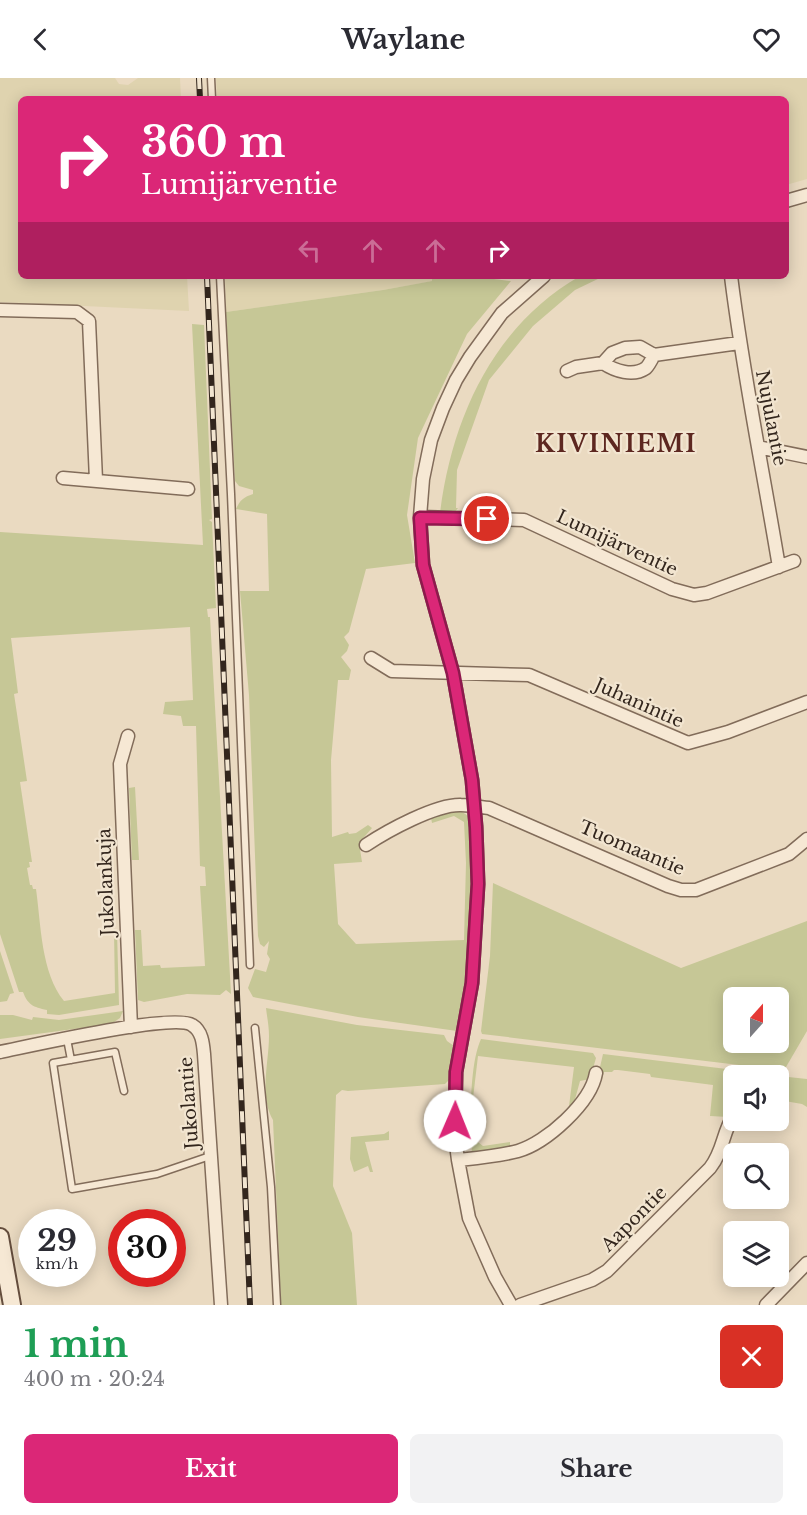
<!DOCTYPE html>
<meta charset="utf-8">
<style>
:root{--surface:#fff;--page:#f2f2f3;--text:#2b2b33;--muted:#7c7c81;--accent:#db2777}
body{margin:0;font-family:"Libre Baskerville",serif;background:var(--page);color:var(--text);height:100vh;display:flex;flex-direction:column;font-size:22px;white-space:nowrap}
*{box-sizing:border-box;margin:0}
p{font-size:20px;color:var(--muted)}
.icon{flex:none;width:33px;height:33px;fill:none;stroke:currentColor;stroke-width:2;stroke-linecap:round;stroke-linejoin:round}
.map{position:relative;height:1227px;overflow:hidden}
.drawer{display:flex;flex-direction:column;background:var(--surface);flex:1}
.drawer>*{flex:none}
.top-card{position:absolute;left:18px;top:18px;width:771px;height:183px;border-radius:9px;box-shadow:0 3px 15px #0003;background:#db2777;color:#fff;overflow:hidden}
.needle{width:39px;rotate:21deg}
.controls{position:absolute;left:723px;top:909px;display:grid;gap:12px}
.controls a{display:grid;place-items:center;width:66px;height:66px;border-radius:9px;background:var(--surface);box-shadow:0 3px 15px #0003;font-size:30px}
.speed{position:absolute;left:18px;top:1131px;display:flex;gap:12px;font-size:30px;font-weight:700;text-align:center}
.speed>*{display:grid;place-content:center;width:78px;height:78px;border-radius:50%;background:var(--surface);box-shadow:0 3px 15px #0003;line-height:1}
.speed small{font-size:15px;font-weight:400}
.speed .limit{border:9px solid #d22;background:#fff;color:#111}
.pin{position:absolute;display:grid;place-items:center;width:51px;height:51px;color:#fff;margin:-26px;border:3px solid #fff;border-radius:50%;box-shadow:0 2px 6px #0007}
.me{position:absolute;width:66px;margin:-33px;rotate:1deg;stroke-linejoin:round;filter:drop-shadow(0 0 4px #0008)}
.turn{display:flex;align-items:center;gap:21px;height:126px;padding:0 24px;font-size:27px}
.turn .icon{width:78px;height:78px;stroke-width:2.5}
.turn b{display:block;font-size:42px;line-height:51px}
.lanes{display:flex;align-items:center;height:57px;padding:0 24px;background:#0003;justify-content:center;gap:30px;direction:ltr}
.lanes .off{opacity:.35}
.round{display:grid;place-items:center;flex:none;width:63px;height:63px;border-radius:9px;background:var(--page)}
.headline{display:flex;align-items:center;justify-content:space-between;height:102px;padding:0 24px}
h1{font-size:36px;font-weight:800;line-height:45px;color:#1e9e55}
.primary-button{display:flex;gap:12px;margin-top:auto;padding:12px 24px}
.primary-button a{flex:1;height:69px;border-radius:9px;background:var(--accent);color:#fff;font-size:24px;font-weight:800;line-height:69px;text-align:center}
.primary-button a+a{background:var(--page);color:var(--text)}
header{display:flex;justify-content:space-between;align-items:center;height:78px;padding:0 24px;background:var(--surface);font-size:27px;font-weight:800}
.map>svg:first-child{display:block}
.farmland{fill:#dfd3af}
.green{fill:#c6c796;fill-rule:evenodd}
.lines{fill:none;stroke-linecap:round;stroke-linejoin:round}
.service-casing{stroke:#826c5a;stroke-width:9}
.minor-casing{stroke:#826c5a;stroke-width:15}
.secondary-casing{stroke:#644d3d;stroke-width:20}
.service{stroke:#f6e8d4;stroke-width:6}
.minor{stroke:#f6e8d4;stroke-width:12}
.secondary{stroke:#f6e8d4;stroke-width:16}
.rail-casing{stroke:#33261d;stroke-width:6}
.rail{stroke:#f2e5d0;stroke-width:4;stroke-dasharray:11;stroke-linecap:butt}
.route-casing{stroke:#8e194d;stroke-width:15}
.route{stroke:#db2777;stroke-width:10}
.labels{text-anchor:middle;stroke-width:4.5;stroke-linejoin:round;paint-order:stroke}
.street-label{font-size:18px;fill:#33261d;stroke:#f2e5d0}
.district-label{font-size:24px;font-weight:bold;letter-spacing:1.5px;fill:#5d2720;stroke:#f2e5d0}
</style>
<header><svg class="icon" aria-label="back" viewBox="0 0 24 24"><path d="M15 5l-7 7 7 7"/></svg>Waylane<svg class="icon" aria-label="heart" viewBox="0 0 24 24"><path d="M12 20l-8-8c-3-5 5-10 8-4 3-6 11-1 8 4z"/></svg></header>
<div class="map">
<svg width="807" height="1227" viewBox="0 0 807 1227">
<rect width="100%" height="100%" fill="#eadac1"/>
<path class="farmland" d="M0,0h115l4,6 9,1 10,-7h42l1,21h-160v177h166l2,35 -189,-9z
M216,0h591v101l-21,6v-86h-569z
M225,198h207l1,5 -50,9 -157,22z"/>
<path class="green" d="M432,198h37l42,5 -44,53 -49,104 -11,77 8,48 -49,6 -17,63 -5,5 5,8 -2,6 -6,6 10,13 -2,10h-11l-7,80 1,77 16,-5 1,2 7,-1 12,-8 4,3 -13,15 3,19 -28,2 4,60 18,20 108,-4 2,-77 -2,-41 -10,-6 -22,7 -1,-5c14,-4 26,-13 38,-1l3,67 -10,142 -5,5 -99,-14 -105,-20 -5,-9 7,-19 11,3 4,-13 -3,-5 2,-13 -5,6 -4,-3 -2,-8 -9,-241 -9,-104h29l-2,-77 -31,-5c4,-9 8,-12 17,-15v-4l-14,-4 -4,-5 -9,-169 157,-22 49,-9z
M580,198h24l-29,14 -42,36 -44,54 -32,90 -1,38h2l-5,6 -13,-1c12,-95 53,-187 140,-237z
M192,246l12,1 8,194 -3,1 3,2 4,86 -9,1 1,8h2l21,377 -5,-4 -6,5 -33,-1 -43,8 -6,-2 -3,-70h6l2,36 17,-1 1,3 44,-2 -5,-80h6l-1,-19 -5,-1 -4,-140h-13l-2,-10 -18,-2 2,-12 28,-2 -3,-73 -179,11 7,55 -4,1 13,87 -7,1 12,80h-3l1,5 -3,1 3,17h2l1,4h3c5,35 5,84 28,112l51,-8 -1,-62h3l2,74 -60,10 -12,-1v-4c-14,-3 -19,-5 -24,-18h-4l-19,-58v-402l203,13z
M135,709l4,73h-7l-3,-72z
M493,805l188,85 126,-47v110l-21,36 -5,3 -299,-36 -1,-3 9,-75zM734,920h44v44h-44z
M0,873l14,42 -4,1 -3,7 -7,1z
M266,930l91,17 87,10 3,6 7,5 -5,34 -4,4 -97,7 -6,-1 -6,5 -3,91 19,47 5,72h-76l-8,-185c-14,-24 -4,-58 -4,-84 0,-10 -2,-19 -3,-28z
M123,933l-3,7 -9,6 -111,15v-24h13l19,5 1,-3 26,3z
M481,961l112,14 3,5 -6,21 -10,2 -6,22 -5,3 5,-39 -96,-11 -5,42 1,41 9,7 27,-4v6l-38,6c-2,-29 -3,-89 9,-115z
M603,976l132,16 1,4 -2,2 -3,37 -3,4 -18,-1 3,-31 -62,-8 -1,-3 -32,-4h-4l-2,2h-8l-2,7 -4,-3z
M779,998l28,3v28l-5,-3 -23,-4z
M389,1053v9l-24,2 8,30h-3l-2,-6 -14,6 -4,-13 1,-22 33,-3z"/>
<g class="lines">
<defs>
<path id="service" d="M211,0l1,21
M220,198l11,218 19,471
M255,950l16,159 6,118
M67,961l4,21
M124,1013l-9,-39 -62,11 19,126 85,-15 53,-18"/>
<path id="minor" d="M786,123l21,-6
M731,198c12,98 32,194 48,291
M0,232l77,2 12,9 7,159
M654,277c-2,4 -5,10 -8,13 -13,9 -31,3 -43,-5l9,-10 13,-5 15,-1 14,8 85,-12
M567,293l9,-4 27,-4
M758,369l49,10
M63,400l125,11
M420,439l104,3 148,69 22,6 13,-2 87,-32
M371,580l21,13 137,4 159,68 40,-11 79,-30
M128,658l-8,28 11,263
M366,767c21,-14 70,-41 95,-40 9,0 19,2 28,3l179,78 13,4h15l93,-36 18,-15
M0,974c30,-6 173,-39 192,-27 10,6 11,18 12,29l17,251
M458,1082c19,-2 41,-4 60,-9 28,-8 73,-48 78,-78
M511,1227l-16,-28 -26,-59 -11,-58 -3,-23 1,-65 16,-89 6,-99 -2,-57 -4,-47 -19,-107 -30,-108 -3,-48 3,-38 8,-39 12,-32 13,-28 14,-23 32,-44 42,-37
M520,1227l72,-25 15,-9 103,-103c14,-18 12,-35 24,-53
M766,1227l41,-42"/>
<path id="secondary" d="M0,1159l12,68"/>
</defs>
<use href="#service" class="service-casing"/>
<use href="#minor" class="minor-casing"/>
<use href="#secondary" class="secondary-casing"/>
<use href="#service" class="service"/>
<use href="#minor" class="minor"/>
<use href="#secondary" class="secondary"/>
<defs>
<path id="rail" d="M199,0l1,21
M207,198l43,1029"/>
</defs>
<use href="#rail" class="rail-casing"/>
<use href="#rail" class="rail"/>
</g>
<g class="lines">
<defs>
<path id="route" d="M455,1043l1,-49 16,-89 6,-99 -2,-57 -4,-47 -19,-107 -30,-108 -3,-47 67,1"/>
</defs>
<use href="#route" class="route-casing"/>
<use href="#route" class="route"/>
</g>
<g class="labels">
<g class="street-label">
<text transform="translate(771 340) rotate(79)" y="6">Nujulantie</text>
<text transform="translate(617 465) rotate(25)" y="6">Lumijärventie</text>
<text transform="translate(639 625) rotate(24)" y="6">Juhanintie</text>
<text transform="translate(632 770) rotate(23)" y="6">Tuomaantie</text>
<text transform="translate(106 804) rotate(-92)" y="6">Jukolankuja</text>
<text transform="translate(189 1025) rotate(-94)" y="6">Jukolantie</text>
<text transform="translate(634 1141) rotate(-45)" y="6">Aapontie</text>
</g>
<g class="district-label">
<text x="616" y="374">KIVINIEMI</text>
</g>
</g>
</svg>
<div class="controls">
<a><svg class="needle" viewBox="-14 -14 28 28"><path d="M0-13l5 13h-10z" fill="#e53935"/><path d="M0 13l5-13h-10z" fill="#7c7c81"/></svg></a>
<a><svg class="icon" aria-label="sound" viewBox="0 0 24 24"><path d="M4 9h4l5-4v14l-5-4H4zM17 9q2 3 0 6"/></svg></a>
<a><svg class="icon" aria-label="search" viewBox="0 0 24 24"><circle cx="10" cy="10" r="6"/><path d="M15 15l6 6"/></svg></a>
<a><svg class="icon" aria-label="layers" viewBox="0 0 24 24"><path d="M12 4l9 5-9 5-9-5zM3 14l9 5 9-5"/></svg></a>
</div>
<div class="speed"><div>29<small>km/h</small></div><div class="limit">30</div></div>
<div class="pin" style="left:487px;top:441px;background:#d93025"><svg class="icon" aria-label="arrive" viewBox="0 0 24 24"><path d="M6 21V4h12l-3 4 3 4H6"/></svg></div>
<svg class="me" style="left:455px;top:1043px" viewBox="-20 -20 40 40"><circle r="19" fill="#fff"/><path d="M0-13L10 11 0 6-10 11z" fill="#db2777"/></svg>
<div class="top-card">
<div class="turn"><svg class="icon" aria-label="right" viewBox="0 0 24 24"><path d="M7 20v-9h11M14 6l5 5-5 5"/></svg><div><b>360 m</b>Lumijärventie</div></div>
<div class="lanes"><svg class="icon off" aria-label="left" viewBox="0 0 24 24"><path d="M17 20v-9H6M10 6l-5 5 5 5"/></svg><svg class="icon off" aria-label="ahead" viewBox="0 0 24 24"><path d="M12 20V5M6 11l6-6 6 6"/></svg><svg class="icon off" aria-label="ahead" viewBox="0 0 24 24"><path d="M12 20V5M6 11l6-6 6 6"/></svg><svg class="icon" aria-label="right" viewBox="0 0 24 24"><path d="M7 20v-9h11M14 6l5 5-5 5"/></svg></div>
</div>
</div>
<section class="drawer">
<div class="headline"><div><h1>1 min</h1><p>400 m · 20:24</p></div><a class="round" style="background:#d93025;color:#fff"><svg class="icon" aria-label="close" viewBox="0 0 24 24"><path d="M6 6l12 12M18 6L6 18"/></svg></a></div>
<div class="primary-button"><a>Exit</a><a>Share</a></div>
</section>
